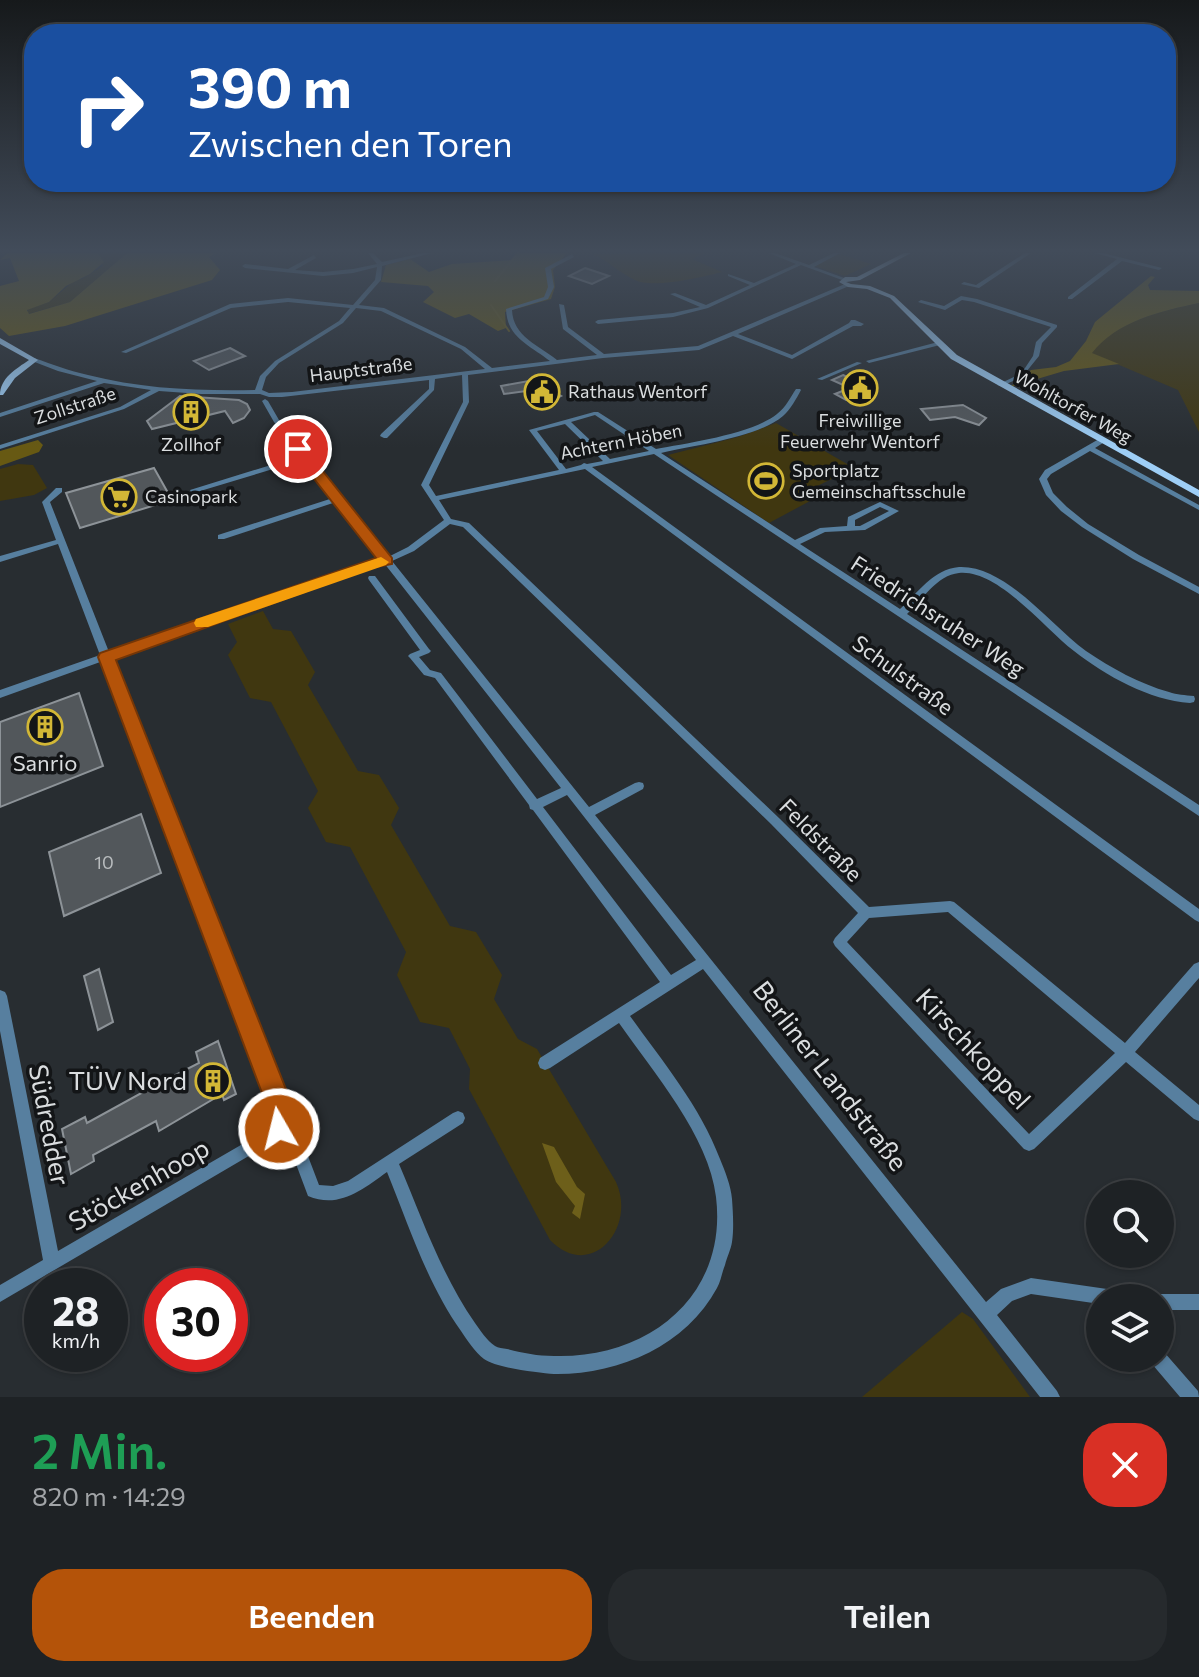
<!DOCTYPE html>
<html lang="de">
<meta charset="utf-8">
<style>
:root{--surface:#1e2225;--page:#262a2d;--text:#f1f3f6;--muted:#a1a4a7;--line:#3c3f42;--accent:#b45309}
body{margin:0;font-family:Commissioner,sans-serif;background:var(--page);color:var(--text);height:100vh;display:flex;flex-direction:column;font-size:30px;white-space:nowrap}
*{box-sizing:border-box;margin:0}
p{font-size:26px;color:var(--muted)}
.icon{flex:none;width:44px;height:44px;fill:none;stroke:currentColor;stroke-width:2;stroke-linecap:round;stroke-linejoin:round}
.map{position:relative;height:1397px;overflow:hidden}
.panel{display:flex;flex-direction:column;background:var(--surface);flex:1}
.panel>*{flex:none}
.guide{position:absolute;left:24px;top:24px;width:1152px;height:168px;border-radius:32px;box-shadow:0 2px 6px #0004,0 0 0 2px var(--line);background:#1a4fa0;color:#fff;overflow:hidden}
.controls{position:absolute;left:1086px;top:1180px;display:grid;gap:16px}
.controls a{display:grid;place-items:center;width:88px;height:88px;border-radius:50%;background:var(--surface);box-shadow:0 2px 6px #0004,0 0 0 2px var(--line);font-size:40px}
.speed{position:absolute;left:24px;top:1268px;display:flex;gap:16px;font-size:40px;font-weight:700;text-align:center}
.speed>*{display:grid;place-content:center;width:104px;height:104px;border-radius:50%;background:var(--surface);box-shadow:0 2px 6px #0004,0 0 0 2px var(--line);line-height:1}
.speed small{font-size:20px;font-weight:400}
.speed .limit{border:12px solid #d22;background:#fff;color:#111}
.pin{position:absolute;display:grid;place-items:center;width:68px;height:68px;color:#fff;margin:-34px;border:4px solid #fff;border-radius:50%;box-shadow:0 2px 8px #0007}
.me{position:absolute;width:88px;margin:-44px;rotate:352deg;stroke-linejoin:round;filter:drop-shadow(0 0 6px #0008)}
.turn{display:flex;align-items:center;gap:28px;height:168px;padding:0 32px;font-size:36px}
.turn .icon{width:104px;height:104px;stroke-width:2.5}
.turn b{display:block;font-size:56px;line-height:68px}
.round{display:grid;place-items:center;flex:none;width:84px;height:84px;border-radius:32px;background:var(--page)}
.headline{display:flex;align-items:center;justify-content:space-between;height:136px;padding:0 32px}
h1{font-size:48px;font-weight:600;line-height:60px;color:#1e9e55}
.primary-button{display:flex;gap:16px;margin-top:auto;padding:16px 32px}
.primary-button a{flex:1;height:92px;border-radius:32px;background:var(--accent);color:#fff;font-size:32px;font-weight:600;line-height:92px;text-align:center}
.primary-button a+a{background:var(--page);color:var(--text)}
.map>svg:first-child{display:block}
.green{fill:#403710}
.forest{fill:#675913}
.water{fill:#6d5f1a}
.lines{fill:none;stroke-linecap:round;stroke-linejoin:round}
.stream{stroke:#6d5f1a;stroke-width:2}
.building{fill:#52575b;stroke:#8d9398;stroke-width:2}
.minor{fill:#577f9f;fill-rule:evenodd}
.major{fill:#9ecef6;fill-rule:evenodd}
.route{fill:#b45309;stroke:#753606;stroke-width:2}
.slow{fill:#f59e0b}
.labels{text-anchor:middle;stroke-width:7;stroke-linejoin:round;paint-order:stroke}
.far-street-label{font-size:18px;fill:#dadddf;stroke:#131517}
.far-poi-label{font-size:18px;fill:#dadddf;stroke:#131517;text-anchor:start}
.number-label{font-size:18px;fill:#b8bcbe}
.street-label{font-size:22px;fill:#dadddf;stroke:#131517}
.poi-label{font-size:22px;fill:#dadddf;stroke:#131517}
.near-street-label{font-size:26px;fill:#dadddf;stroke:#131517}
.near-poi-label{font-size:26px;fill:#dadddf;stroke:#131517;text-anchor:end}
</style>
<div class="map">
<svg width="1199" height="1397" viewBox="0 0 1199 1397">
<rect width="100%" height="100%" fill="#282d31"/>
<path class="green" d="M98,253h29l-57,49 -42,12v-5l21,-7 26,-22 7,-1 21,-13z
M704,253l-12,6 30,13c-19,5 -70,17 -87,8 -16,-7 -27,-20 -43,-26z
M839,254l32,10 -26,12 -30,-10z
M1199,303v129l-21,-42 -87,-37c26,-32 70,-42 108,-50z
M776,423l78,45 -53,26 9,7 -41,22 -101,-68 70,-18z
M18,464l15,1 14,23 -13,7 -34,6v-32z
M263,611l10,18 18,2 24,41 -7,13 50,86 21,4 20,33 -8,17 59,101 26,6 26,43 -8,24 24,40 19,10 79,133c21,46 -25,100 -66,58l-81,-151 1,-20 -21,-41 -29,-6 -23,-47 9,-23 -56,-105 -24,-5 -18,-34 10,-17 -47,-89 -21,-4 -22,-43 9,-13 -9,-18z
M962,1312l11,7 57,78h-168z"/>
<path class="forest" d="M7,253h91l6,9 -14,12 -24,12 -17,16 -22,8 2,4 41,-12 57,-49h88l-6,4 11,13 -8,10 -147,46 -56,10 -9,-8v-42l19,-5 -9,-23 -10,2z
M520,253h47l-14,17 2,17 -4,12 -46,13 1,16 -8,3 -29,-17 -14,4 -32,-16 11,-10 -6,-6 -47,-4 5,-17 24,-6 19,13 23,-8 60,-4z
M1151,276l4,1 -7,8 2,5 49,1v12c-38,8 -82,18 -107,50l27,11 -55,7 -54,16 21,-17 25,-3 14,-6 16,-20 9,-19z
M38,440l5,5 -4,7 -39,14v-15z"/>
<path class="water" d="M542,1143l12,4 23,40 8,7 -5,25 -8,-6 3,-7 -19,-24z"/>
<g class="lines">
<path class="stream" d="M495,281l23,-28
M491,305l18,26"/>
</g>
<path class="building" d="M585,268l24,8 -17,8 -23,-8z
M230,348l15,8 -36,14 -15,-9z
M843,375l29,14 -26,11 -11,-6 15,-6 -18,-8z
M534,380l27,16 -16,8 -19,-13 -22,3 -3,-8z
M180,396l59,4 8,4 3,6 -6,8 -11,5 -8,-12 -73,18 -5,-8z
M963,405l23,13 -7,7 -24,-8 -25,3 -9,-11z
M154,468l18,32 -92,28 -14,-35z
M79,693l24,73 -103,41v-85z
M141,814l20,59 -97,43 -15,-64z
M99,969l14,53 -15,8 -14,-54z
M218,1041l18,53 -12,6 -2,-6 -63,37 -3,-10 -63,34 1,6 -23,13 -9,-45 23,-12 2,6 60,-33 -1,-3 13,-7 1,3 39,-20 -3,-11z"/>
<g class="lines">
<path class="minor" d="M368,253h5l9,9 41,-9h9l-50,13 -1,14 -22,25 25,3 81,39 27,21 58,-7c-20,-16 -43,-23 -44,-52l38,-12 4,-10 -3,-19 27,-14 2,3 -23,12 3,18 -6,12 -36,11c1,27 27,35 45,50l40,-5 -34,-26 -4,-25 5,1 4,22 36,27 94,-8 147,-62h4v2l-111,48 54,21 57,-32 2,-3h4l9,4 -3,2h-8l-61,33 -59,-23 -34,14 -96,8 -135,17 1,27 -40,83 7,11 123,-26 -30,-40 65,-18h4l58,37c32,-6 96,-15 121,-35 9,-7 13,-16 19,-25h4l1,1c-5,9 -10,19 -18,26 -26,22 -88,29 -122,37l134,87 25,-12 27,-2 1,-9 32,-15 19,9 -34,19 -40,2 -25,12 100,65c18,-16 33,-40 59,-42 47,-2 92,59 127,84 25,17 54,33 83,41 8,3 16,3 25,4l1,3 -1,3 -4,1c-41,-3 -84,-27 -116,-52 -29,-22 -76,-82 -115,-78 -22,2 -37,27 -52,41l292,191v11l-545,-362 -62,13 607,442v13l-4,-2 -610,-451 -146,31 12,19 18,4 310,295 90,89 81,-6 4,1 171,141 69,-79 5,-2v16l-64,74 64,53v16l-5,-2 -68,-57 -92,87 -5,2 -5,-2 -189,-203 -2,-4 2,-4 23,-25 -87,-89 -308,-297 -13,-3 -36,27 -22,10 197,246 46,-24 4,-1 4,1 1,3 -1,3 -48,26 391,487 15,-13 30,-11 83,12 6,2 2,6h-22v6l-69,-10 -19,7 -15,14 60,76 3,6h-20l-337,-428 -73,47c33,46 70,90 90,143 5,12 11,27 12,40 1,14 2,30 0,43 -1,7 -5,15 -7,23 -3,7 -4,16 -8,23 -31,58 -99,87 -163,86 -15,-1 -58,-6 -70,-15 -9,-7 -17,-19 -23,-28 -34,-48 -52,-105 -74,-159 -25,18 -48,37 -79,24l-21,-56 -6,-3 -281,165v-17l43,-25 -43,-229v-41l5,2 2,4 51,255 209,-121 7,-6 3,-7 -174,-456 -103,37v-8l100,-35 -42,-111 -58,18v-6l56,-16 -14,-38 14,-14h6v4l-12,10 59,150 256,-90 16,-3 -45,-57 -112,37h-6v-4l115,-37 -30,-38 -106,32h-6l-1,-2 110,-34 -26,-34 -12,-21 3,-2 3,2 11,19 109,137 20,-10 36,-27 -23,-35 42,-83 -1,-27 -27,4 -1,11 -47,48h-3l-4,-2 1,-2 48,-45v-9l-147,17h-13l-9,-3h-59l-42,-3 -35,18 -124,40v-4l120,-38 31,-17 -47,-7 -104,34v-4l97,-32 -39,-10 -26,-10v-2l2,-1c18,6 35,13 54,17 54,14 111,16 167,15l5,-14 15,-15 64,-40 11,-13 -62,-6 -57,6 -105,45 -5,-1 109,-48 58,-6 65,7 22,-25 2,-13 -24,6 -30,3 -78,-8 -3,-2 3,-2 43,5 26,-14 2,3 -21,12 28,2 30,-3 24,-5zM356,308l25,3 80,38 24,20 -193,23 -23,1 -7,-3 4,-13 13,-14 64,-40zM595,415l54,36 -39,8 -39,-37zM565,424l38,37 -16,3 -3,-1 -3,2 -15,4 -29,-38zM880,507l9,4 -29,15h-5v-6zM384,563l177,225 -24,11 -96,-126 -11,-3 -11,-13 10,-4 2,-2 -2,-2 -54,-73h-6l-1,2 1,2 51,70 -10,4 -2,2 2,2 14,17 11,3 94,127 1,4 3,1 127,172 -120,76 -2,5 2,5 5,2 5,-2 69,-45c34,49 90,113 97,174 12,99 -68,162 -162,159 -17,0 -31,-3 -47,-7 -4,-1 -9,-1 -12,-3 -8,-5 -15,-16 -20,-23 -34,-49 -53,-105 -76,-159l64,-41 2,-5 -2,-5 -5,-2 -5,2 -105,68 -15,5 -14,-1 -21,-55 -10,-5 3,-8 -180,-459 259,-92zM567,795l129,165 -25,15 -128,-168zM948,912l167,141 -86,81 -182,-192 22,-24z
M769,253h6l34,12 25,-12h6l-26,14 33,12 -5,1 -41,-15 -93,43 -35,9 -75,7 -3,-2 3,-2 75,-7 27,-6 -30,-13 5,-1 31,12 44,-20 -22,-9v-2l26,9 42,-19z
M1025,253h6l-52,35 -18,-4 3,-2 12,3z
M1095,253h8l59,15 -3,2 -37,-9 -50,38h-4v-2l49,-38z
M961,296l16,3 80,26v2l-15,16 -3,13 -17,21 -20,9 -5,-1 21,-10 7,-7 8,-12 3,-14 15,-15 -77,-25 -12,-2 -17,10 -27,-8 3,-2 23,6z
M938,342l2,1v2l-71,18 -3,-2z
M857,362l5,1 -40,17 -5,-1z
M1099,439l7,2 -11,7 104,57v5l-109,-59 -39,23 -4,5 6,14 14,14 21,17 51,31 60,32v7l-66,-35 -51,-32 -21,-16 -15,-16 -7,-16 6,-9z
M1160,1294h39v16h-39v-12h-7z
M1160,1350l4,2 34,39 1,6h-19l-28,-33 -3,-6h11z"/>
<path class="major" d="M904,253h7l-51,27 -14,2 5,2 19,2 24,10 63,59 242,135v7l-248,-138 -61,-61 -23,-9 -19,-2 -9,-5 6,-5h12z
M0,338l38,22 -23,18 -12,17h-3c0,-17 16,-26 29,-35l-29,-16z"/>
</g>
<linearGradient id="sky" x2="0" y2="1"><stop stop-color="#16191b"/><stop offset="0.56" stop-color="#424c5a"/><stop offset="1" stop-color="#424c5a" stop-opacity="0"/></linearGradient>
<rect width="1199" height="448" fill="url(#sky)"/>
<path class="route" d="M293,446h10l89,112v6l-21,4 -255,92 181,457 -8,21 -10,4 -9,-4 -4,-9 5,-12 -173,-460 2,-4 276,-95 -83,-106z"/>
<path class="slow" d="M381,557l8,5 -3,3 -178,62h-12l-2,-4 2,-4z"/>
<defs>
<symbol id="civic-ring" viewBox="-11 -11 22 22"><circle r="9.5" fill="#131517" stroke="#d2b736" stroke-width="1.5"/><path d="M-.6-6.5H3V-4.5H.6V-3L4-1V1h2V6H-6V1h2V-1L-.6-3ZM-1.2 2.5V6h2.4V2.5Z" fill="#d2b736"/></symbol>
<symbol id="building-ring" viewBox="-11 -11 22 22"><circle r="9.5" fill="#131517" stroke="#d2b736" stroke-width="1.5"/><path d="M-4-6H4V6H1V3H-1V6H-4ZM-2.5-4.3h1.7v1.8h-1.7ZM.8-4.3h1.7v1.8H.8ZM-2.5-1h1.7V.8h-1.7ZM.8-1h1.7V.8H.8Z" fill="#d2b736"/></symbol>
<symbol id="stadium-ring" viewBox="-11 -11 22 22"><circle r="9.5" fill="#131517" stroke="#d2b736" stroke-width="1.5"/><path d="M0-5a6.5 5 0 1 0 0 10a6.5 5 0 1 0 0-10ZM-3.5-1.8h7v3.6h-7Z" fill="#d2b736"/></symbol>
<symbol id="supermarket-ring" viewBox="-11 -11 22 22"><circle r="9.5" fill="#131517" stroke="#d2b736" stroke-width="1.5"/><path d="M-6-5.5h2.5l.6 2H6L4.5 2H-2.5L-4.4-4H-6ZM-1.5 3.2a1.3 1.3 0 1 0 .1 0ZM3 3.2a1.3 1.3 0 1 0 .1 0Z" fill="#d2b736"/></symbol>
</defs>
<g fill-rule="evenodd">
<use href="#civic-ring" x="840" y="368" width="40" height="40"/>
<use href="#civic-ring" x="522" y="372" width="40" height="40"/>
<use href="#building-ring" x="171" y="392" width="40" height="40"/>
<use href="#stadium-ring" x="746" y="461" width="40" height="40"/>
<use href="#supermarket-ring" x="99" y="477" width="40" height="40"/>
<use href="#building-ring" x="25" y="707" width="40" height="40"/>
<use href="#building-ring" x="193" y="1061" width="40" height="40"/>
</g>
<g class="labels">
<g class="far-street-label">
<text transform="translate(361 370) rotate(-7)" y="6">Hauptstraße</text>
<text transform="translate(75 406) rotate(-18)" y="6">Zollstraße</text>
<text transform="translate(1073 407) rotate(29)" y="6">Wohltorfer Weg</text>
<text transform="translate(621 442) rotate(-11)" y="6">Achtern Höben</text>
</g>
<g class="far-poi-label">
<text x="568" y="398">Rathaus Wentorf</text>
<text x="860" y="427" text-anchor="middle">Freiwillige<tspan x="860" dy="21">Feuerwehr Wentorf</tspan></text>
<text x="191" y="451" text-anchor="middle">Zollhof</text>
<text x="792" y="477">Sportplatz<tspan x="792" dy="21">Gemeinschaftsschule</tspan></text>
<text x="145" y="503">Casinopark</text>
</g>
<g class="number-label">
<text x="104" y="869">10</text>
</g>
<g class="street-label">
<text transform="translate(938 616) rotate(33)" y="8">Friedrichsruher Weg</text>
<text transform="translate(903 675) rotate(36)" y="8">Schulstraße</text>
<text transform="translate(821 840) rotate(45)" y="8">Feldstraße</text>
</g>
<g class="poi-label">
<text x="45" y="771">Sanrio</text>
</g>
<g class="near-street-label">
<text transform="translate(973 1049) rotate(47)" y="9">Kirschkoppel</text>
<text transform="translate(830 1076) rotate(52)" y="9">Berliner Landstraße</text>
<text transform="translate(49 1125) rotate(79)" y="9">Südredder</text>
<text transform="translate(139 1185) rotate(-30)" y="9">Stöckenhoop</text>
</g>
<g class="near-poi-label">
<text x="187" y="1090">TÜV Nord</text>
</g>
</g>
</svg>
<div class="controls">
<a><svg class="icon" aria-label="search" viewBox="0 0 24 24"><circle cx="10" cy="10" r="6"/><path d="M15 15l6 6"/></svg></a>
<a><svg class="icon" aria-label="layers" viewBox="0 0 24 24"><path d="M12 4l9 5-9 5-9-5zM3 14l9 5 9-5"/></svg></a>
</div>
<div class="speed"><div>28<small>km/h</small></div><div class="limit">30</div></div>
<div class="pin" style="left:298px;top:449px;background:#d93025"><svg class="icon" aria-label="arrive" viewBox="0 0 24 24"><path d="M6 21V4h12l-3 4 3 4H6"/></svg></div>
<svg class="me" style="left:279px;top:1129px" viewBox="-20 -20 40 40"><circle r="17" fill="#b45309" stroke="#fff" stroke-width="3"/><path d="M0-11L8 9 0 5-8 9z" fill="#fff"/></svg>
<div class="guide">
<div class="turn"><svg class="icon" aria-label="right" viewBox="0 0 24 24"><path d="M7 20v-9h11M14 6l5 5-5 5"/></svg><div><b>390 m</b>Zwischen den Toren</div></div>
</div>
</div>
<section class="panel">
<div class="headline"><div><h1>2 Min.</h1><p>820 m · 14:29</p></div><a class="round" style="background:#d93025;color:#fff"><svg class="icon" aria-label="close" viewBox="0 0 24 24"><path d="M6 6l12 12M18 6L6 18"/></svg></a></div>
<div class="primary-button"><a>Beenden</a><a>Teilen</a></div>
</section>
